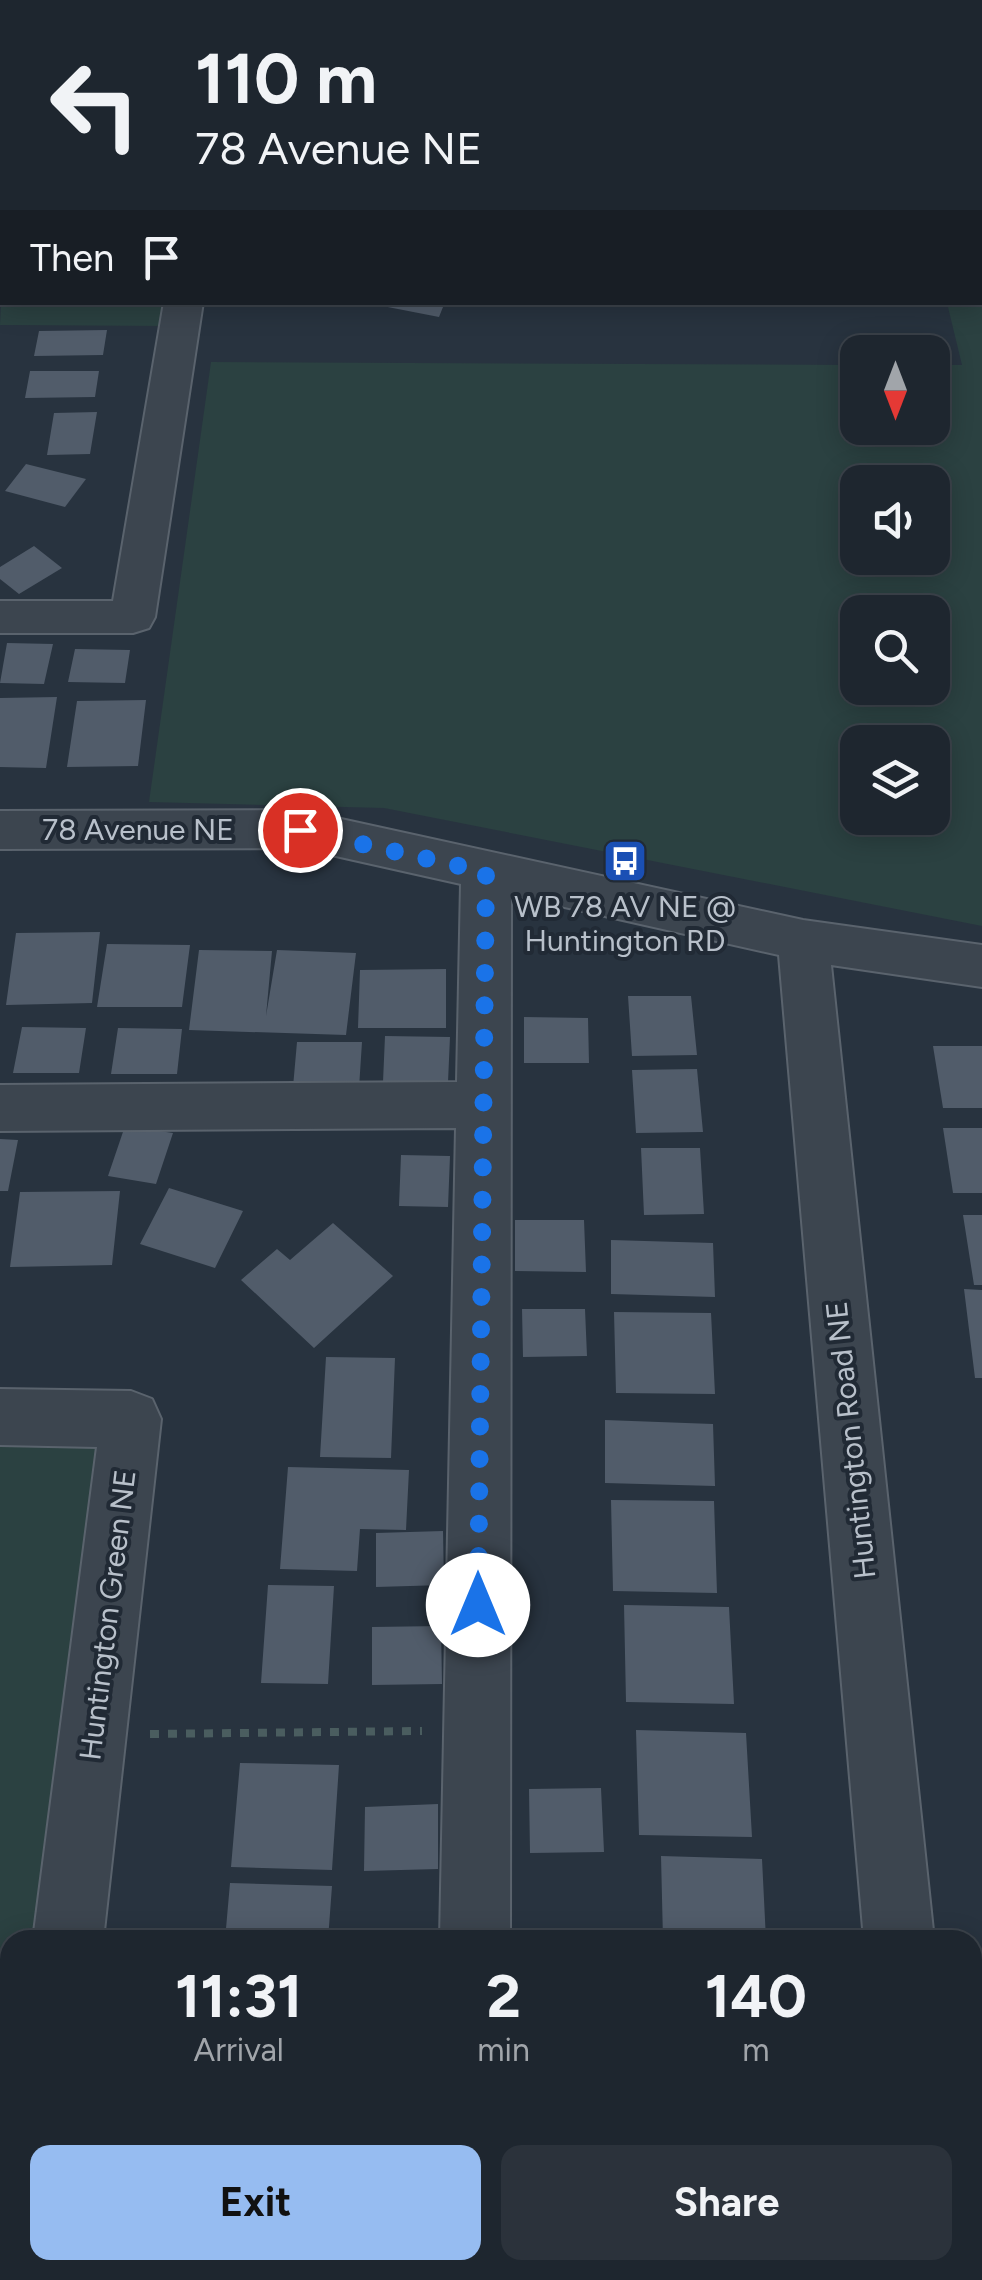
<!DOCTYPE html>
<style>
:root{--surface:#1e262f;--page:#2b323b;--text:#f1f3f6;--muted:#a1a5aa;--line:#3c434b;--accent:#96bcf1}
body{margin:0;font-family:Figtree,sans-serif;background:var(--page);color:var(--text);height:100vh;display:flex;flex-direction:column;font-size:38px;white-space:nowrap}
*{box-sizing:border-box;margin:0}
p{font-size:32px;color:var(--muted)}
.icon{flex:none;width:55px;height:55px;fill:none;stroke:currentColor;stroke-width:2;stroke-linecap:round;stroke-linejoin:round}
.map{position:relative;flex:1;overflow:hidden}
.sheet{position:absolute;left:0px;top:1930px;width:982px;height:350px;display:flex;flex-direction:column;background:var(--surface);border-radius:30px 30px 0 0;box-shadow:0 5px 25px #0003,0 0 0 2px var(--line)}
.sheet>*{flex:none}
.hud{position:absolute;left:0px;top:0px;width:982px;height:305px;box-shadow:0 5px 25px #0003,0 0 0 2px var(--line);background:#1e262f;color:var(--text);overflow:hidden}
.needle{width:65px;rotate:180deg}
.fabs{position:absolute;left:840px;top:335px;display:grid;gap:20px}
.fabs a{display:grid;place-items:center;width:110px;height:110px;border-radius:20px;background:var(--surface);box-shadow:0 5px 25px #0003,0 0 0 2px var(--line);font-size:50px}
.pin{position:absolute;display:grid;place-items:center;width:85px;height:85px;color:#fff;margin:-42px;border:5px solid #fff;border-radius:50%;box-shadow:0 2px 10px #0007}
.me{position:absolute;width:110px;margin:-55px;rotate:0deg;stroke-linejoin:round;filter:drop-shadow(0 0 8px #0008)}
.turn{display:flex;align-items:center;gap:35px;height:210px;padding:0 30px;font-size:45px}
.turn .icon{width:130px;height:130px;stroke-width:2.5}
.turn b{display:block;font-size:70px;line-height:85px}
.then{display:flex;align-items:center;height:95px;padding:0 30px;background:#0003;gap:20px;font-size:38px}
.eta{display:flex;justify-content:space-evenly;align-items:center;height:170px;text-align:center}
.eta b{font-size:60px;font-weight:700;line-height:70px}
.button{display:flex;gap:20px;margin-top:auto;padding:20px 30px}
.button a{flex:1;height:115px;border-radius:20px;background:var(--accent);color:#111;font-size:40px;font-weight:700;line-height:115px;text-align:center}
.button a+a{background:var(--page);color:var(--text)}
.map>svg:first-child{display:block}
.green{fill:#2b4141;fill-rule:evenodd}
.building{fill:#515c6a}
.lines{fill:none;stroke-linecap:round;stroke-linejoin:round}
.minor-casing{stroke:#5a636d;stroke-width:4}
.path{stroke:#4a5d5f;stroke-width:8;stroke-dasharray:9 9;stroke-linecap:butt}
.minor{fill:#3c454f;fill-rule:evenodd}
.route{stroke:#1a73e8;stroke-width:18;stroke-dasharray:0 32.4}
.labels{text-anchor:middle;stroke-width:8;stroke-linejoin:round;paint-order:stroke}
.street-label{font-size:30px;fill:#b8c0ca;stroke:#212a35}
.poi-label{font-size:30px;fill:#b8c0ca;stroke:#212a35}
</style>
<div class="map">
<svg width="982" height="2280" viewBox="0 0 982 2280">
<rect width="100%" height="100%" fill="#28333f"/>
<path class="green" d="M877,0h105v926l-598,-118 -235,-6 62,-440 646,3 1,63h74l1,-63h29l-15,-62 33,-1v-300zM858,482h74v76h-74zM858,612h74v76h-74zM858,742h74v76h-74z
M2,283v19l164,1 -4,23 -162,-1z
M0,1417l131,2 -63,521h-58v284h-10z"/>
<path class="building" d="M362,302h83l-6,15z
M107,330l-4,25 -69,1 5,-25z
M30,371h69l-4,26 -70,1z
M97,412l-7,42 -43,1 7,-42z
M26,464l60,15 -21,28 -60,-16z
M34,546l28,22 -43,26 -19,-15v-12z
M7,643l46,1 -9,40 -44,-1z
M75,649l55,1 -5,33 -57,-1z
M57,697l-11,71 -46,-1v-69z
M146,700l-8,66 -71,1 10,-66z
M100,932l-8,71 -86,2 10,-72z
M107,944l83,1 -8,62h-85z
M199,950l73,1 -6,65 11,-66 79,3 -10,82 -157,-5z
M446,969v59h-88l2,-58z
M628,996h63l6,59 -65,1z
M524,1017l64,1 1,45h-65z
M22,1027l64,1 -7,45h-66z
M118,1028l64,1 -5,45h-66z
M385,1036l65,1 -2,45h-65z
M297,1042h65l-3,46 -66,-1z
M933,1046h49v62h-39z
M697,1069l6,63 -67,1 -4,-63z
M125,1126l48,7 -17,51 -48,-8z
M943,1128h39v65h-29z
M0,1139l18,1 -10,51h-8z
M641,1148h59l4,66 -60,1z
M401,1155l49,1 -2,51 -49,-1z
M169,1188l74,23 -28,57 -75,-24z
M120,1191l-8,74 -102,2 10,-75z
M963,1215h19v70h-8z
M515,1220h69l2,52 -71,-1z
M333,1223l60,53 -79,72 -73,-68 36,-31 13,11z
M611,1240l102,3 2,54 -104,-3z
M964,1289l18,1v88h-7z
M522,1309h63l2,47 -64,1z
M614,1312l97,1 4,81 -99,-1z
M326,1357l69,1 -4,100 -71,-1z
M605,1420l108,4 2,62 -110,-3z
M288,1467l121,3 -3,60 -46,-1 -3,42 -77,-2z
M611,1500l103,1 3,92 -104,-2z
M443,1531l1,54 -68,2v-54z
M268,1585l66,1 -6,98 -67,-1z
M624,1605l105,2 5,97 -108,-2z
M441,1626l1,58 -70,1v-58z
M636,1730l110,3 6,104 -113,-2z
M240,1763l99,2 -7,105 -101,-3z
M601,1788l3,64 -74,1 -1,-64z
M438,1804v65l-74,2 1,-64z
M661,1856l101,3 4,81h-103z
M230,1883l102,3 -4,54h-103z
M232,2270h113v10h-114z
M679,2270h104l1,10h-105z"/>
<g class="lines">
<defs>
<path id="minor" d="M424,0h34v2h-33z
M817,0h34l1,2h-33z
M0,51h2v20h-2z
M2,136v30l-2,1v-30z
M164,302h39l-48,315 -6,11 -16,5h-133v-32h113z
M300,810l503,110 179,25v42l-151,-22 103,975h-70l-85,-985 -268,-60 -1,1045h-70l16,-812 -456,3v-46l457,-3 4,-198 -161,-36 -300,1v-38z
M0,1389l131,2 21,8 9,20 -58,521h-70l64,-493 -97,-2z
M0,2186h10v76h-10z
M434,2270h76v10h-76z
M893,2270h76l1,10h-76z"/>
</defs>
<use href="#minor" class="minor-casing"/>
<path class="path" d="M150,1734l272,-3"/>
<use href="#minor" class="minor"/>
</g>
<g class="lines">
<path class="route" d="M300,830l186,42 -8,733"/>
</g>
<defs>
<symbol id="bus-square" viewBox="-11 -11 22 22"><rect x="-9" y="-9" width="18" height="18" rx="4" fill="#1a4fb4" stroke="#212a35"/><path d="M-5-6H5V4H4V6H2V4H-2V6H-4V4H-5ZM-3.5-4V0h7V-4ZM-3.5 1.2v1.5H-2V1.2ZM2 1.2v1.5H3.5V1.2Z" fill="#fff"/></symbol>
</defs>
<g fill-rule="evenodd">
<use href="#bus-square" x="600" y="836" width="50" height="50"/>
</g>
<g class="labels">
<g class="street-label">
<text x="138" y="840">78 Avenue NE</text>
<text transform="translate(851 1440) rotate(-96)" y="10">Huntington Road NE</text>
<text transform="translate(108 1615) rotate(-83)" y="10">Huntington Green NE</text>
</g>
<g class="poi-label">
<text x="625" y="917">WB 78 AV NE @<tspan x="625" dy="34">Huntington RD</tspan></text>
</g>
</g>
</svg>
<div class="fabs">
<a><svg class="needle" viewBox="-14 -14 28 28"><path d="M0-13l5 13h-10z" fill="#e53935"/><path d="M0 13l5-13h-10z" fill="#a1a5aa"/></svg></a>
<a><svg class="icon" aria-label="sound" viewBox="0 0 24 24"><path d="M4 9h4l5-4v14l-5-4H4zM17 9q2 3 0 6"/></svg></a>
<a><svg class="icon" aria-label="search" viewBox="0 0 24 24"><circle cx="10" cy="10" r="6"/><path d="M15 15l6 6"/></svg></a>
<a><svg class="icon" aria-label="layers" viewBox="0 0 24 24"><path d="M12 4l9 5-9 5-9-5zM3 14l9 5 9-5"/></svg></a>
</div>
<div class="pin" style="left:300px;top:830px;background:#d93025"><svg class="icon" aria-label="arrive" viewBox="0 0 24 24"><path d="M6 21V4h12l-3 4 3 4H6"/></svg></div>
<svg class="me" style="left:478px;top:1605px" viewBox="-20 -20 40 40"><circle r="19" fill="#fff"/><path d="M0-13L10 11 0 6-10 11z" fill="#1a73e8"/></svg>
<div class="hud">
<div class="turn"><svg class="icon" aria-label="left" viewBox="0 0 24 24"><path d="M17 20v-9H6M10 6l-5 5 5 5"/></svg><div><b>110 m</b>78 Avenue NE</div></div>
<div class="then">Then<svg class="icon" aria-label="arrive" viewBox="0 0 24 24"><path d="M6 21V4h12l-3 4 3 4H6"/></svg></div>
</div>
<section class="sheet">
<div class="eta">
<div><b>11:31</b><p>Arrival</p></div>
<div><b>2</b><p>min</p></div>
<div><b>140</b><p>m</p></div>
</div>
<div class="button"><a>Exit</a><a>Share</a></div>
</section>
</div>
